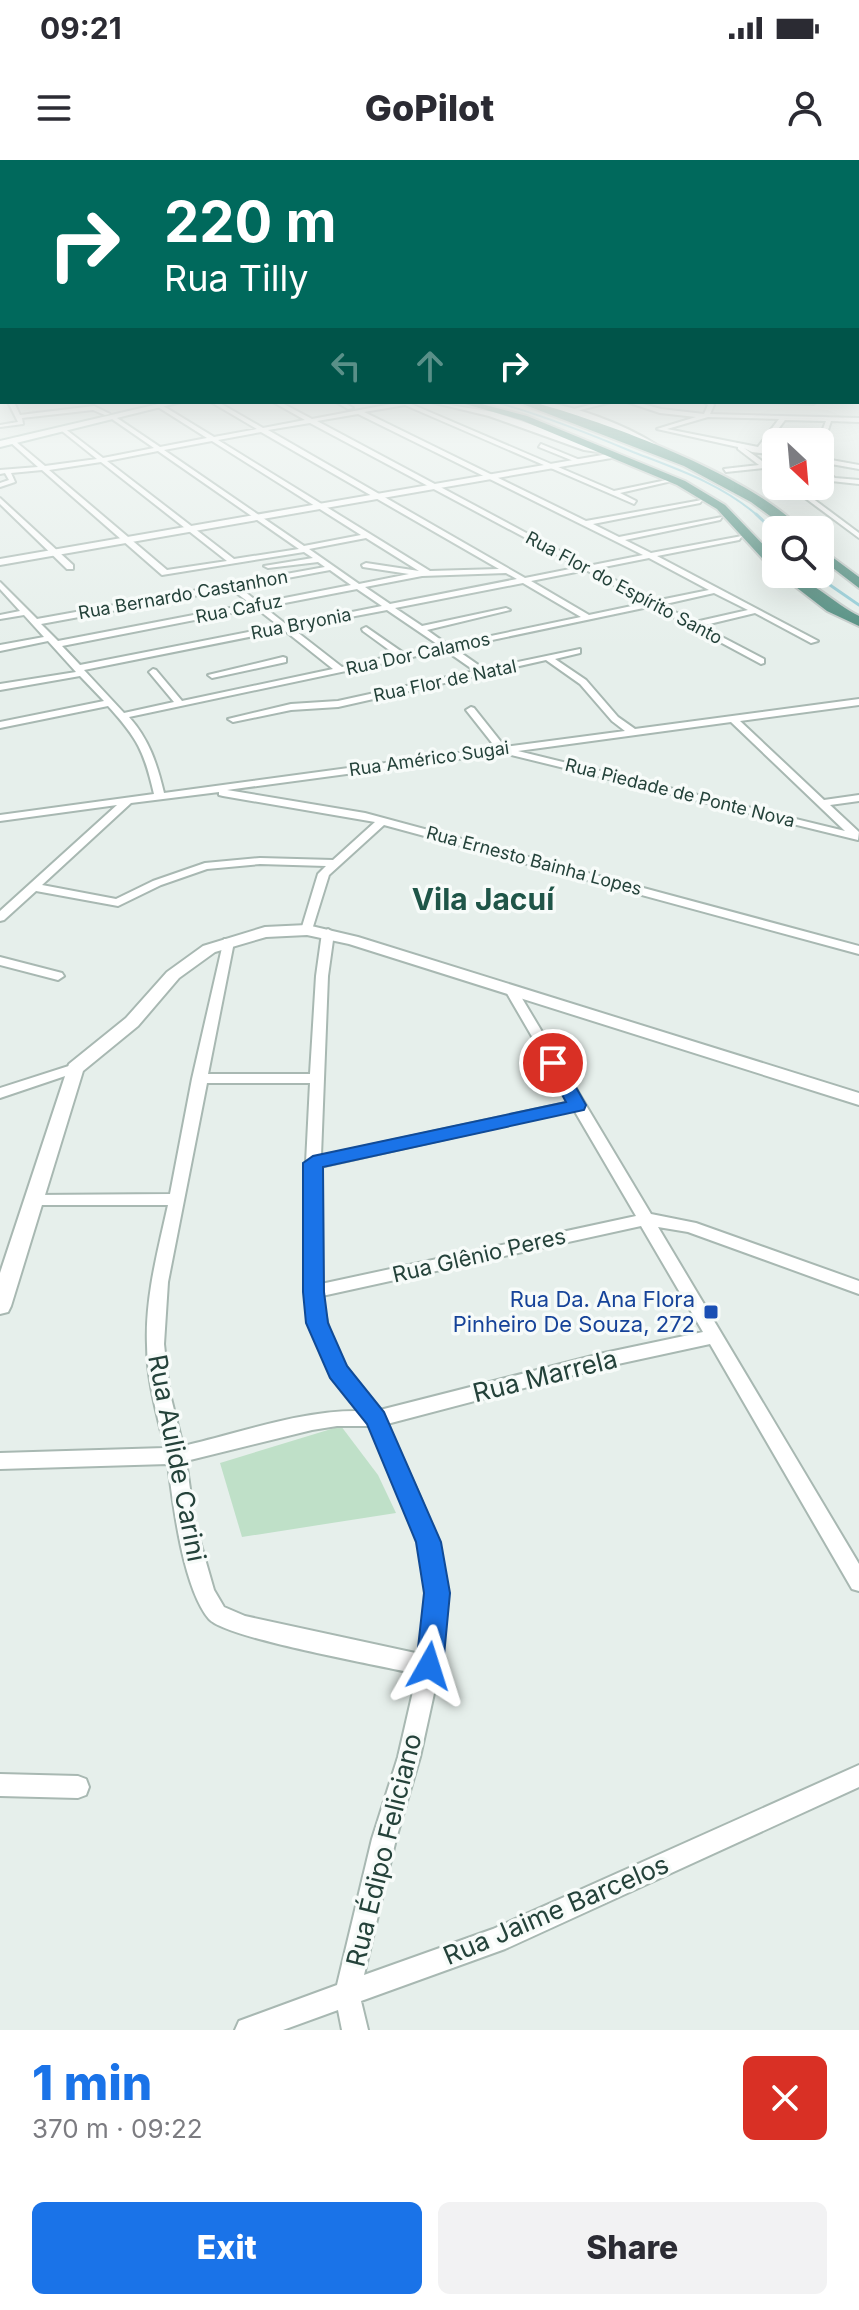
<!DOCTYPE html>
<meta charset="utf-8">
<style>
:root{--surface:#fff;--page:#f2f2f3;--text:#2b2b33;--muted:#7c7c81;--accent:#1a73e8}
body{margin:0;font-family:Inter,sans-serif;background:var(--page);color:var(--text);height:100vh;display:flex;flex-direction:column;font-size:30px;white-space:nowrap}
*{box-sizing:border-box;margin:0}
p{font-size:26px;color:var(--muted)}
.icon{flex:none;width:44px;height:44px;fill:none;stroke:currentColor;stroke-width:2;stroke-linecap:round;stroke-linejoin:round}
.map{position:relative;height:1870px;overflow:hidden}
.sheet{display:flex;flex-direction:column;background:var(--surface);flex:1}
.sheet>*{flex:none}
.banner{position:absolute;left:0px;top:0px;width:860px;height:244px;box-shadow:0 8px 32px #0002;background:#00695c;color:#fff;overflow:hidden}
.needle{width:52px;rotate:154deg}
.controls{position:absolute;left:762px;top:268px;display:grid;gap:16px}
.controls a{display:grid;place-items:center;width:72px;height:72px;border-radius:12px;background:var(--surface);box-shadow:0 8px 32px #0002;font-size:40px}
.pin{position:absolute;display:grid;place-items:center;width:68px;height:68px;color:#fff;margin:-34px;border:4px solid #fff;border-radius:50%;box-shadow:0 2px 8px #0007}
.me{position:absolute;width:88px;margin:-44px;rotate:6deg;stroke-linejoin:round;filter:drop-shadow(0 0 6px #0008)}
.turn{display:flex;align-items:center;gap:28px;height:168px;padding:0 32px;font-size:36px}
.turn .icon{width:104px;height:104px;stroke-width:2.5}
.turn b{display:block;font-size:56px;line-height:68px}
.lanes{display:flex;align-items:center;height:76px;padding:0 32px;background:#0003;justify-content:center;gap:40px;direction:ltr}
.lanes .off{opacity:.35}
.round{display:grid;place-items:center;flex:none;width:84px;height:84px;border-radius:12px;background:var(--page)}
.head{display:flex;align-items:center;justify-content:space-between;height:136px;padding:0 32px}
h1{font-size:48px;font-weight:800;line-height:60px;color:var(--accent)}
.cta{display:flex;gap:16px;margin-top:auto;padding:16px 32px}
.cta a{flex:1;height:92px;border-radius:12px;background:var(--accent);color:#fff;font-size:32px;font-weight:800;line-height:92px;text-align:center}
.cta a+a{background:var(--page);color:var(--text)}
.status{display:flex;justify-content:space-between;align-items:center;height:56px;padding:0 40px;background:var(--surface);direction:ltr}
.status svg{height:22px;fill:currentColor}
header{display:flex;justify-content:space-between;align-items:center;height:104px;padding:0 32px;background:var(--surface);font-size:36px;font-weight:800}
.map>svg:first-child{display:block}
.green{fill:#bfe0c8}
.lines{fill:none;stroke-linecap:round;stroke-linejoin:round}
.stream-far1{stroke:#8ec9d4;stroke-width:2}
.stream{stroke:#8ec9d4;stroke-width:3}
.minor-casing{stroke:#a8b8b2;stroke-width:4}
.tertiary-casing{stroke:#a8b8b2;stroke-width:4}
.secondary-casing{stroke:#a4bbb3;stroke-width:4}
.trunk-casing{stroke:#c2cac8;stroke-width:4}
.minor{fill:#fff;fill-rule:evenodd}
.tertiary{fill:#fff;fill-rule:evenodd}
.secondary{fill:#fff;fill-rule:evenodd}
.trunk{fill:#4c8a7c;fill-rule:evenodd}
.route{fill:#1a73e8;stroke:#114b97;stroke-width:2}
.transit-dot{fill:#1a4fb4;stroke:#f7fbf9;stroke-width:3}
.labels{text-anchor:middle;stroke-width:7;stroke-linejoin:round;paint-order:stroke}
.far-street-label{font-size:18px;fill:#24423a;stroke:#f7fbf9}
.street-label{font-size:22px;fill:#24423a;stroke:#f7fbf9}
.transit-label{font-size:22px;fill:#164399;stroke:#f7fbf9;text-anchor:end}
.near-street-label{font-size:26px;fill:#24423a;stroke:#f7fbf9}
.district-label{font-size:30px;font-weight:bold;fill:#1f5548;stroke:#f7fbf9}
</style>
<div class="status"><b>09:21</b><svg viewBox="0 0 49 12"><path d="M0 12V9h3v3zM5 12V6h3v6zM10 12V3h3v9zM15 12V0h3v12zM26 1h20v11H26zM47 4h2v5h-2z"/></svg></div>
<header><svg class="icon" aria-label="menu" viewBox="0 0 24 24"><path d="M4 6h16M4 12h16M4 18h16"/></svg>GoPilot<svg class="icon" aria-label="person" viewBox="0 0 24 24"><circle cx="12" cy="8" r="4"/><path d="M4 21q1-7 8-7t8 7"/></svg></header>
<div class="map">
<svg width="859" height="1870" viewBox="0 0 859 1870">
<rect width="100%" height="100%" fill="#e6efeb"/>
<path class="green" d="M341,1266l37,49 18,38 -154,24 -22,-74z"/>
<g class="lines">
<path class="stream-far1" d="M495,242c48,13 93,31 138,50 44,17 89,32 125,64"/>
<path class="stream" d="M756,354l20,19
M814,414l45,31"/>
<defs>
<path id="minor" d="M0,227h2v4h-2z
M858,230h1v4h-1z
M8,242h6l6,13 74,-9 16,8 -5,1 -12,-5 -71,8 1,6 -23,3v-2l18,-3z
M211,242h7l45,26 42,-8 -32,-18h7l32,17 90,-17h12l-3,2 203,87 62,-13v2l-56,13 16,8 -2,3 -229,-99 -41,7 222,109 116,-21 -2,3 -107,21 26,13 103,-20 -2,3 -95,20 26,13 91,-17 -3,4 -82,16 161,85 -7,2 -56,-30 -54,13 63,33v4l-3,1 -108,-58 -199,42 30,21 96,-20v4l-25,6 31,21 32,37 17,12 224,-30v6l-119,16 84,79 35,-5v6l-29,4 29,27 -1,8 -355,-87 -276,37 138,23 494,133v8l-475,-129 -55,50 -18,58 -4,1 -6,-4 17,-56 8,-8 -66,-2 -53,5 -46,16 -43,21 -82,-15 -32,29 -4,1v-10l117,-106 -117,16v-6l154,-21c-10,-43 -16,-55 -46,-88l-108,22v-6l104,-21 -24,-25 -80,14v-6l76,-12 -28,-31 -48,10v-6l44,-8 -20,-22 -24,4v-4l20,-4 -20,-22v-7l37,37 288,-52 -7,-5 -50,6 -4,-2 49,-8 -9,-6 -142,23 -120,-105 -31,3 4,9 -15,5v-4l9,-3 -4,-7 -5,1v-4l38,-3 -28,-25 5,-1 30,25 52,-7 -35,-28 2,-3 39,30 51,-10 -42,-29 2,-3 46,31 47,-9 -49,-31 2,-3 54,33 43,-8zM358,254l257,127 28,14 -55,11 -271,-145zM310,263l270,144 -55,11 -257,-148zM261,272l238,137 -69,2 -212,-131zM212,281l149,94 -57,11 -140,-96zM158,291l141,98 -65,10 -127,-98zM101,302l126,99 -60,9 -118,-100zM366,378l53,33 -53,-8 -4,2 1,2 46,7 -50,10 -50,-35zM649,398l60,32 -54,11 -61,-32zM330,410l21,15 -92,18 -20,-16zM586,410l60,33 -57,12 -58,-34zM506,413l11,6 -127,25 -25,-17 57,-11zM523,423l58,34 -133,28 -21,-15 83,-20 -4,-2 -84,18 -27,-18zM231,429l20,15 -193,37 -17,-17zM357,429l25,17 -95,19 -23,-18zM714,433l34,17 -53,12 -34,-17zM256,448l23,18 -199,39 -18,-19zM387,450l53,36 -35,8 -39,-27 -4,2 1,2 33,24 -54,12 -50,-39zM284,470l49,39 -151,32 -26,-31 -3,-1 -4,3 25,30 -50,11 -40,-43zM445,490l30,21 -137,30 -47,3 -63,15 5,3 58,-12 47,-3 208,-47 34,24 32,37 13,10 -120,16 -31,-39 -3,-1 -5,3 30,38 -332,45c-7,-29 -15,-54 -35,-76zM731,562l114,109 -327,-80zM219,632v3l4,1 152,26 -42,38 -73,-2 -55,5 -52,18 -37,18 -74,-14 89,-82z
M336,242h7l10,6 -5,1z
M601,242h10l-42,11 -3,-2z
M627,242h9l25,7 43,5 4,-9 -4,-3h7l3,3 -4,9 149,4v4l-28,-1 -8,24 -3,2v-5h-2l8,-21 -41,-1 -22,29 13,2v4l-24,-3 -8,-4 32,23v5l-12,-8 -38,4 -2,-3 35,-4 -21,-16v-2l-81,-18 39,-12 -36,-4zM708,257l71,2 -21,28 -91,-18z
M767,242h49l-3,2z
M541,284l39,16 1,1 -5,1 -37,-15z
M820,298l39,7v4l-39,-7z
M820,307l15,11 24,2v4l-28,-3 -11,-9z
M789,326h7l63,47v5z
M0,338l73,67v4h-6l-67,-65z
M283,497l3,1v4l-74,16 -4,-3z
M328,769l6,4 -6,43 -7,180 249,-54 -65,-112 6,-4 6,4 134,224 45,9 163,58v13l-171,-62 -30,-5 201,337v27l-7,-2 -142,-245 -106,23 -217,57 33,73 18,45 9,51 -7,73 -20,91 -24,82 -32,136 129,-46 366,-164v22l-354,162 -144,52 7,29h-26l-4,-20 -55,20h-48l4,-9 98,-36 35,-146 26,-82 19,-83c-34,-8 -192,-36 -208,-55 -26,-31 -36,-115 -41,-155l-168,5v-16l165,-5c-8,-34 -18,-68 -18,-103 -2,-47 11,-95 21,-140h-134l-5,-1 -3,-4 3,-4 5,-1 136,-1 22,-115 32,-140h8l2,3 -26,132h102l6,-98 6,-43zM207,923h103l-4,80 -1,129 4,31 23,54 27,34c-57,-1 -120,22 -176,35l-14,-56 -5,-46 4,-62zM574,950l62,106 -315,68 -1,-117zM641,1066l62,106 -99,21 -224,57c-33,-39 -51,-61 -58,-114zM337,1266h33c23,53 53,107 57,166 1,19 -5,42 -7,62l-175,-38 -21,-9 -10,-17 -19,-66 -9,-63 126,-31z
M0,797l62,16 2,3 -6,4 -58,-15z
M75,904l7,4 -2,3 -80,27v-10z
M0,1614l78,2 8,3 3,8 -3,8 -8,3 -78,-2z"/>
<path id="tertiary" d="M431,242l63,10 116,39 -4,2 -22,-3 -95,-34z
M534,242c34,0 93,24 121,42l-7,2 -62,-27z
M614,293l3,4 -617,108v-6z
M307,765l51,12 501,156v12l-510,-161 -42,-9 -41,2 -51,15 -36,26 -41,48 -55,45 -72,235 -3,6 -8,2v-41l69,-209 57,-46 41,-46 36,-26 62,-19z"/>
<path id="secondary" d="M167,242h14l-181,45v-6z"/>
<path id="trunk" d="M458,242h16l53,14 158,65 40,24 51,53v11l-5,-1 -54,-59 -40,-24 -156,-65z
M532,242c72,19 220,74 270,128h-13l-38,-28 -67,-36 -164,-63z
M820,388l39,29v11l-39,-30z
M779,414c28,0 55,30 80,42v10l-32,-15z"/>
</defs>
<use href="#minor" class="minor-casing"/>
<use href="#tertiary" class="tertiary-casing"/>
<use href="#secondary" class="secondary-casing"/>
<use href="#trunk" class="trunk-casing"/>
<use href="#minor" class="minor"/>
<use href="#tertiary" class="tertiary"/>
<use href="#secondary" class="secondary"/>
<use href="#trunk" class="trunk"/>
</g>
<linearGradient id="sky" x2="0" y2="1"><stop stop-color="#84bce0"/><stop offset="0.46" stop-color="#f4f8f6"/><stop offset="1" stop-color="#f4f8f6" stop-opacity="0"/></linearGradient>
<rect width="859" height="488" fill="url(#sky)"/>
<path class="route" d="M553,897l7,2 26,46 -2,5 -261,57 1,125 4,31 19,43 37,46 57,130 9,51 -7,73 -4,9 -10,4 -9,-4 -4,-9 8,-73 -8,-51 -49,-118 -37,-46 -24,-55 -3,-31v-129l10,-7 253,-54 -21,-39z"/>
<rect class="transit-dot" x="703" y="1144" width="16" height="16" rx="4"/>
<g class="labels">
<g class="far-street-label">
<text transform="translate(624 428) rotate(28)" y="6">Rua Flor do Espírito Santo</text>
<text transform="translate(183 435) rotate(-10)" y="6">Rua Bernardo Castanhon</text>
<text transform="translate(239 449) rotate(-11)" y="6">Rua Cafuz</text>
<text transform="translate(301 464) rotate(-11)" y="6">Rua Bryonia</text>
<text transform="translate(418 494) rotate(-12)" y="6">Rua Dor Calamos</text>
<text transform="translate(445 521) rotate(-12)" y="6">Rua Flor de Natal</text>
<text transform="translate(429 599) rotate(-8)" y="6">Rua Américo Sugai</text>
<text transform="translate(680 633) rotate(14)" y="6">Rua Piedade de Ponte Nova</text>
<text transform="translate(534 701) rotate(15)" y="6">Rua Ernesto Bainha Lopes</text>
</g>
<g class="street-label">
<text transform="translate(479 1095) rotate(-13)" y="8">Rua Glênio Peres</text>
</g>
<g class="transit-label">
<text x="695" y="1147">Rua Da. Ana Flora<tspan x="695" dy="25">Pinheiro De Souza, 272</tspan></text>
</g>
<g class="near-street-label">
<text transform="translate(545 1216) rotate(-14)" y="9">Rua Marrela</text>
<text transform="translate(177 1298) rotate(79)" y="9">Rua Aulide Carini</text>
<text transform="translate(384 1690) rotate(-76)" y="9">Rua Édipo Feliciano</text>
<text transform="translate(556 1750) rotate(-23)" y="9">Rua Jaime Barcelos</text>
</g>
<g class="district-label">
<text x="483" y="750">Vila Jacuí</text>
</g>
</g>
</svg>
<div class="controls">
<a><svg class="needle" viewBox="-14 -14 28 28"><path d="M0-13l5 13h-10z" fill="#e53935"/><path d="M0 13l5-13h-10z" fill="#7c7c81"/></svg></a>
<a><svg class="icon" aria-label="search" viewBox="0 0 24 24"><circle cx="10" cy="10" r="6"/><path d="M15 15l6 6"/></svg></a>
</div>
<div class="pin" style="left:553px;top:903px;background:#d93025"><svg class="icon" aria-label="arrive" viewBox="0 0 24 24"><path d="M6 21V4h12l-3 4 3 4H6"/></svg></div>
<svg class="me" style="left:429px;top:1506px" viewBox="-20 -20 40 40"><path d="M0-17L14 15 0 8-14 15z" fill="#1a73e8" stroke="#fff" stroke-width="4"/></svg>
<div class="banner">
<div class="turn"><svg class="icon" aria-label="right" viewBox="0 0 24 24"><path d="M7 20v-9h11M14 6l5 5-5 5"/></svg><div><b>220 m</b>Rua Tilly</div></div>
<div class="lanes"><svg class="icon off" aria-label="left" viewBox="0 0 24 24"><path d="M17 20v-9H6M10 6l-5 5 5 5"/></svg><svg class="icon off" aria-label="ahead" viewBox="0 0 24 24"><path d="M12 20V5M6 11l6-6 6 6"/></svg><svg class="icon" aria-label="right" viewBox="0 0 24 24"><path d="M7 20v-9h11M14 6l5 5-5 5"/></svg></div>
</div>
</div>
<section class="sheet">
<div class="head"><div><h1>1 min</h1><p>370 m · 09:22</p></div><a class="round" style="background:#d93025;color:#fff"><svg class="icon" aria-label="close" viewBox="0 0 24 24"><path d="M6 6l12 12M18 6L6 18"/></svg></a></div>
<div class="cta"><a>Exit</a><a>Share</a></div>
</section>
